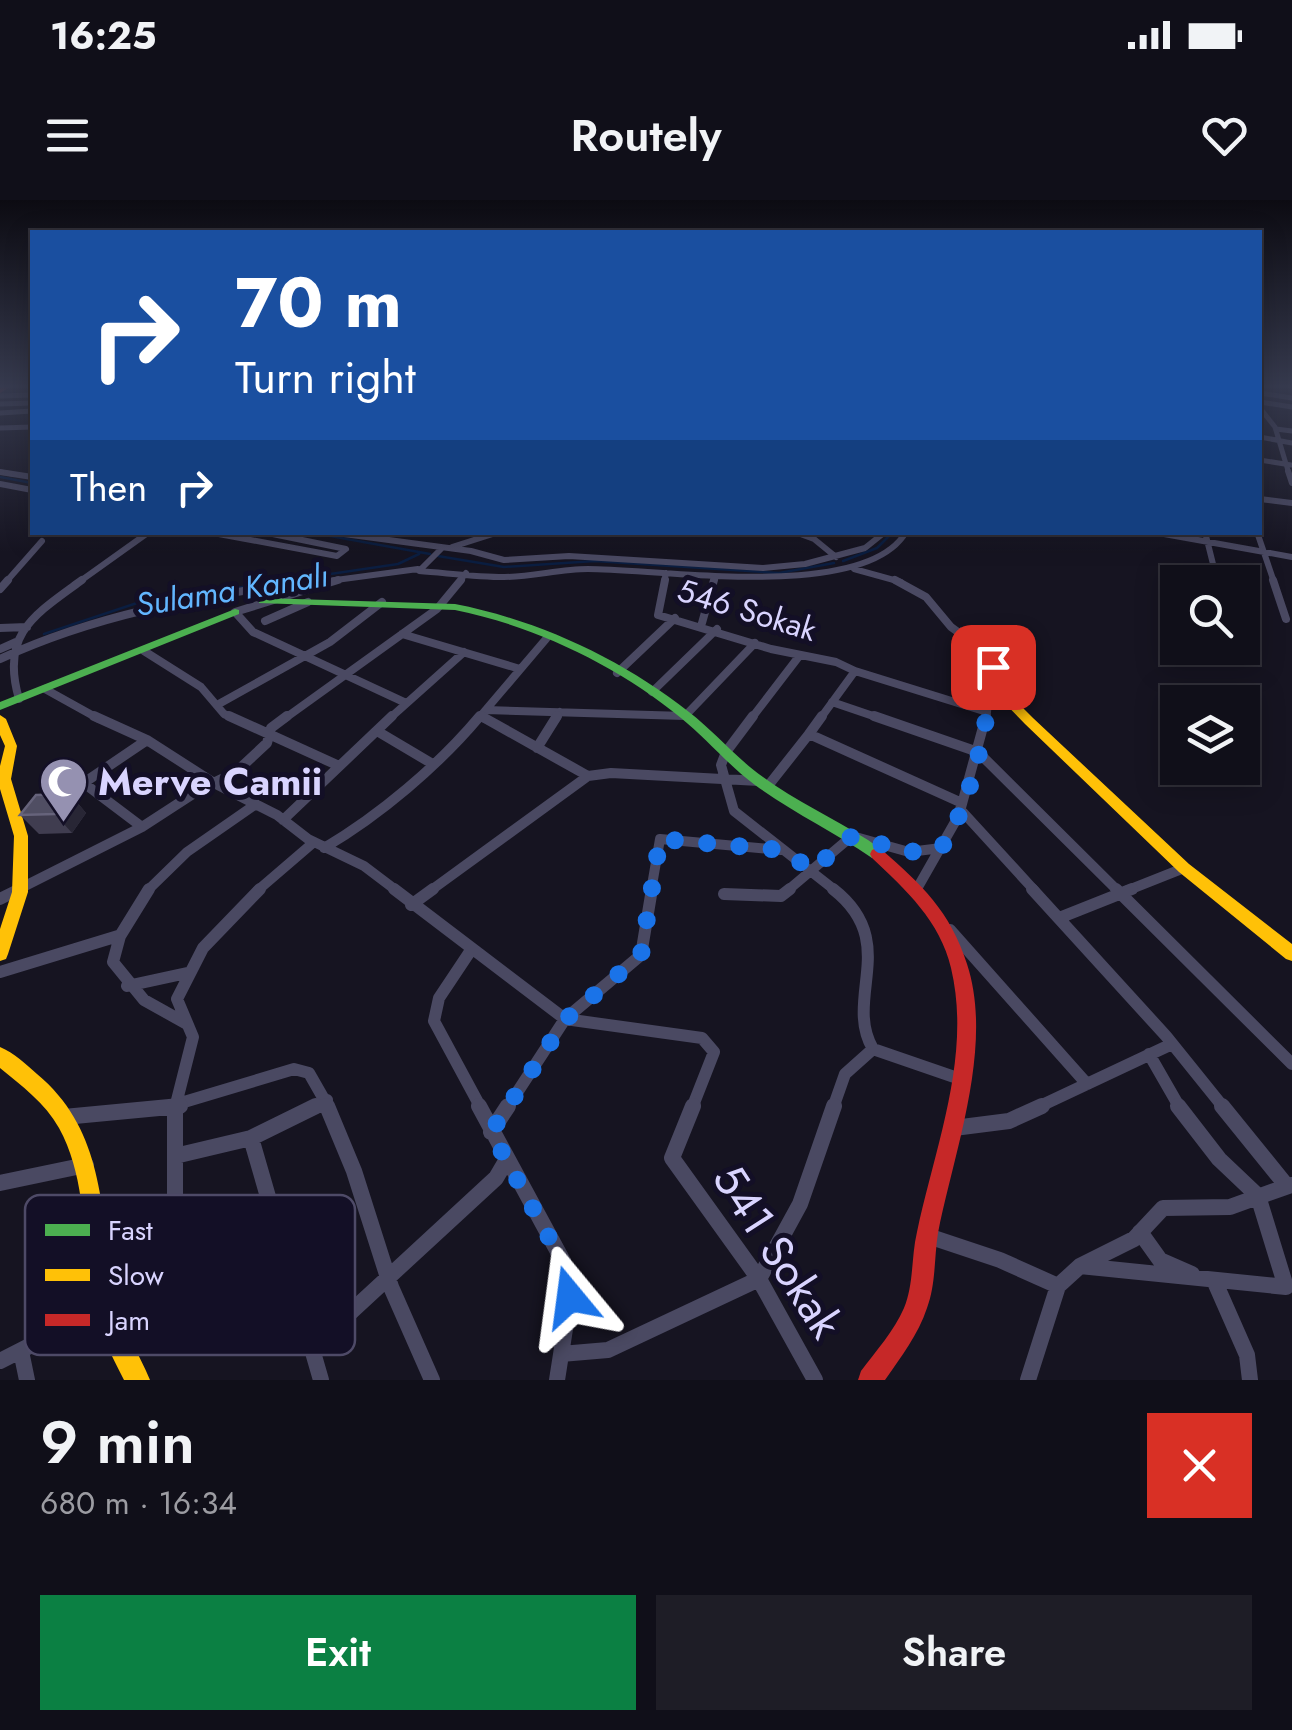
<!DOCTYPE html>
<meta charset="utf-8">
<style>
:root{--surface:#100f19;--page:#1e1d26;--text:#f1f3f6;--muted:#9c9ca2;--line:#302f38;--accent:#0b8043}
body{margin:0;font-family:Jost,sans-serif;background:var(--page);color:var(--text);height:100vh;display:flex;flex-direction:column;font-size:38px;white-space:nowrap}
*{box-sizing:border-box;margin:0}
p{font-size:32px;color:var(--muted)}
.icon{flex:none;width:55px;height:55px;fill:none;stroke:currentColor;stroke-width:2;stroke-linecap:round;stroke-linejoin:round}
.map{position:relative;height:1180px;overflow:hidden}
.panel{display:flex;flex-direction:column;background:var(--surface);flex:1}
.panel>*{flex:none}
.banner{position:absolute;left:30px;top:30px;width:1232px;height:305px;border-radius:0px;box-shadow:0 5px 25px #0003,0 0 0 2px var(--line);background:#1a4fa0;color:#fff;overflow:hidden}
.fabs{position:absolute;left:1160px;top:365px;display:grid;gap:20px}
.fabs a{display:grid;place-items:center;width:100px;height:100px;border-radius:0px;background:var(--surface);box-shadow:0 5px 25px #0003,0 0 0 2px var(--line);font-size:50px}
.pin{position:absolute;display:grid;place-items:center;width:85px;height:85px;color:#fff;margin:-42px;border-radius:20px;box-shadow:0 5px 15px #0006}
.me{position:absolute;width:110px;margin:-55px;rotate:344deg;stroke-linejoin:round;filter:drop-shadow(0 0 8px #0008)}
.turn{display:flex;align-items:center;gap:35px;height:210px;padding:0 40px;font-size:45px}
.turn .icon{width:130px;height:130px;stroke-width:2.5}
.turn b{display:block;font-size:70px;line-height:85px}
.then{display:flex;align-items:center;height:95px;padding:0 40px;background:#0003;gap:20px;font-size:38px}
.round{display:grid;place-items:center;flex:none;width:105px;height:105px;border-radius:0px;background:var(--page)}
.head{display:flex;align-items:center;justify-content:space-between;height:170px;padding:0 40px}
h1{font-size:60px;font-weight:600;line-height:75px}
.primary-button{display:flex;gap:20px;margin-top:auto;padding:20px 40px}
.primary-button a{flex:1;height:115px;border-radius:0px;background:var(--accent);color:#fff;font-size:40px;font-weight:600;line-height:115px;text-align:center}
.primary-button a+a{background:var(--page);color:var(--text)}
.status{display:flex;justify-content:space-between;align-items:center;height:70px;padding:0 50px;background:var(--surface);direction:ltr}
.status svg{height:28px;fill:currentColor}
header{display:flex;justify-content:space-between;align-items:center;height:130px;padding:0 40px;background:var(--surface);font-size:45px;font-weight:600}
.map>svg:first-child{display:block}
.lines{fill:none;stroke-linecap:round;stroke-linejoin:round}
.stream{stroke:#0b1e41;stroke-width:2.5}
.street-far5{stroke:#4a4962;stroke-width:5}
.street-far4{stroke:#4a4962;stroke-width:6}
.street-far3{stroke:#4a4962;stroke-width:8}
.street-far2{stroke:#4a4962;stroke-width:10}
.street-far1{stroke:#4a4962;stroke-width:12}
.street{stroke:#4a4962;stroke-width:16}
.fast{fill:#4caf50;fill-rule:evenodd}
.slow{fill:#ffc107;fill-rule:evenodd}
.jam{fill:#c62828;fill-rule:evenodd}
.wall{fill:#403d50}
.shaded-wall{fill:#282635}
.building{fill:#504e63;stroke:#66637b;stroke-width:2.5}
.route{stroke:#1a73e8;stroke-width:18;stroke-dasharray:0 32.4}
.labels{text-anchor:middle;stroke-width:10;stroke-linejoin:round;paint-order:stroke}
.far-water-label{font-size:32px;font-style:italic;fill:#62b6ff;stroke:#130f26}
.far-street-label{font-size:32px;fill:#d9d4ff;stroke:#130f26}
.poi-label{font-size:38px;font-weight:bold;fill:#d9d4ff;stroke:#130f26;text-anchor:start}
.near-street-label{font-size:45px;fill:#d9d4ff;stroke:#130f26}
.key{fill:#130f26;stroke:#4e4a67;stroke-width:2.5}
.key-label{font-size:28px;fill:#d9d4ff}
</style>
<div class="status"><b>16:25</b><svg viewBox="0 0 49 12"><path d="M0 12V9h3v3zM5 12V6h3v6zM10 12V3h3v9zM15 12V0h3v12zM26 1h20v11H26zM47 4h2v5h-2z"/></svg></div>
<header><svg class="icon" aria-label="menu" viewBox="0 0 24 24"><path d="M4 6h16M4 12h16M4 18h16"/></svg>Routely<svg class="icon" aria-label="heart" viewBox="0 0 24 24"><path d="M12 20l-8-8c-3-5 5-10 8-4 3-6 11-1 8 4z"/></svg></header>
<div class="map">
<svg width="1292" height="1180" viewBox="0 0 1292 1180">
<rect width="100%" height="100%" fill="#161421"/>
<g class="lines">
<path class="stream" d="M0,277l32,6
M308,332l122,22
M438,356l66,11 91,-6 184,12 55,-10
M843,361l34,-13 16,-16
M44,434l96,-32 258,-38 21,-10"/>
<path class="street-far5" d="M1260,193l32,5
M0,196l32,-1
M1260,202l32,5
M0,204l32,-1
M1260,208l15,19 14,47
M0,213l32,-2
M0,228l32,-1
M1276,229l16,2
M1260,237l32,6
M1260,260l31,5
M0,272l12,2"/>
<path class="street-far4" d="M1288,271l4,12
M0,272l32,5
M0,284l32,6
M1260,299l32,4
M208,332l129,24 9,-7 -83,-17
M329,332l142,19 33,9 65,-4 194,12 42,-4 60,-16 20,-16
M795,332l19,7 22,18
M1153,332l139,25
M1205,332l10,40
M1257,332l17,50
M452,347l47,-15
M442,348l-23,23c28,2 57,6 85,6 28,0 56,-8 84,-8 73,0 277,33 318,-37
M854,369l47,13
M6,382l36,-41
M79,382l70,-50
M321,382l97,-13
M459,382l7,-9
M664,382l2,-9
M713,382l2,-6"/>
<path class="street-far3" d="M338,380l-103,32 18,20 153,71
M665,380l-7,35 113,34 65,13 19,9
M895,380l31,17 25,30 36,26 6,14 -7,52
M1273,380l13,39
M0,389l8,-9
M265,421l43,-19
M702,423l12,-43
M0,428l27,-1
M402,434l118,35
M0,449l16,-7
M144,451l57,36 23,27 11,5
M0,459c95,-44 195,-62 298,-76
M617,473l58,-55
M45,489l54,30
M652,492l65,-63
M19,499c-19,-65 15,-84 63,-119
M832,502l50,17
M217,505l113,-63 52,-40
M486,510l199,6 70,-73
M480,516l5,3
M284,519l153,-110 24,-29
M389,519l75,-67
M478,519l68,-80
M556,519l4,-7
M751,519l49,-64
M820,519l35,-48 132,41"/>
<path class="street-far2" d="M94,516l53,24 67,43 63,32 31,24 56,27 33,25
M229,516l108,49
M481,516l107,60
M753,516l-27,36 -5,13 13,46 102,80
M874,516l104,36 140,139
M377,531l54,32
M809,534l13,-18
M537,548l20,-32
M85,584l57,43
M768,586l41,-52 153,69
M57,601l90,-61
M960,609l75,82
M283,620l109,-104
M324,648c56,-33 114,-82 156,-132
M918,687l41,-72 27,-99
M15,691l127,-64 57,-37 37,-18 31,-29 4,-15 16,-12
M147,691l40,-39 69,-48
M257,691l57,-49
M430,691l158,-115 23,-3 148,8
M651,691l9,-52 121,11
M787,691l65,-55 57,16 32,-4
M1126,691l58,-23"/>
<path class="street-far1" d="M149,689l-29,47 -7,26 31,38 43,24
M394,689l171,130 137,19 12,14 -22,56
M833,689c68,53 10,109 40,160l90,31
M1032,689l134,147 58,72
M1116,689l176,175
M724,694l57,2 9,-7
M0,699l20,-10
M411,705l22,-16
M1059,718l73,-29
M950,730l137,154
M471,750l-32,48 -5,23 47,87
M0,772l118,-36
M127,786l60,-13
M1149,854l31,54
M164,908l130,-39 15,4 20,35
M175,908l18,-71 -16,-38 26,-51 57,-59
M311,908l16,-8
M507,908l58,-89 76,-64 11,-66
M833,908l12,-34 28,-25
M1036,908l136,-64"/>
<path class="street" d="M327,906l27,65 37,116 41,93
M479,906l84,155 7,36 -13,83
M693,906l-21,52 87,121 56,101
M1222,906l64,79
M64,917l116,-11
M954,928l55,-7 33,-15
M491,932l17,-26
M251,938l70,242
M175,956l76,-18 65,-32
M0,983l86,-18
M1140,1032l20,28 32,14
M928,1036l72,24 58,26
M1080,1066l206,21 -28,-91 -39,-37 -41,-53
M1214,1080l33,75 3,25
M314,1146l182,-168 10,-17
M21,1151l6,29
M561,1154l47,-4 151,-71 41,-75 34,-98
M0,1161l55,-28 101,-62 19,-31v-134
M1028,1180l30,-94 22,-20 54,-27 29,-31 67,-1 61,-22"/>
<path class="fast" d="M263,398l192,6c83,16 167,55 234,108 26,20 47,46 74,65 33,24 70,41 105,63l14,10 2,4 -2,4h-10c-38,-26 -80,-46 -117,-73 -27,-20 -48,-46 -74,-67 -63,-52 -146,-92 -226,-108l-196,-7v-4z
M235,409l4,1v4l-239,96v-8z"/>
<path class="slow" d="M993,464l6,3 4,21 30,30 156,146 103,80v17l-6,-2 -107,-87 -154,-148 -34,-35 -4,-22z
M0,515l6,4 11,27 -6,33 17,57v56l-20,62 -2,5 -6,2v-32l12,-37 2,-56 -14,-47v-23l5,-20 -5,-11z
M0,847c14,6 26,17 37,27 72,60 62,145 80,228 6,29 22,51 33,78h-26c-13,-25 -26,-51 -31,-79 -11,-57 -5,-120 -34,-173 -14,-25 -37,-42 -59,-60z"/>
<path class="jam" d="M4,186h8l-12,7v-5z
M1285,186h7v3l-6,-2z
M877,648l5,2c40,35 68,61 85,114 27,82 -13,188 -29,269 -4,25 -2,51 -11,75 -9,27 -26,49 -42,72h-27l3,-9c15,-20 33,-40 43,-63 10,-24 7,-51 13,-76 18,-85 55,-176 34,-264 -11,-47 -45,-78 -79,-110l-2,-4 2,-4z"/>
</g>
<path class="wall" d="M962,429l28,12 -8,19h-21l-6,-12z
M70,594l16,19 -14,20 -33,1 -19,-19z"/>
<path class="shaded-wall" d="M70,594l16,19 -14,20 -17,-19z"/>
<path class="building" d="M962,429l13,1 15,11h-22z
M70,594l-15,20 -35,1 16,-20z"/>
<linearGradient id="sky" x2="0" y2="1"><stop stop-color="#0c0b12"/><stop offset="0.53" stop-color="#363a4e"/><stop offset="1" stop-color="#363a4e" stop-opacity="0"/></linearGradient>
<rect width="1292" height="352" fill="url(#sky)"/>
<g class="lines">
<path class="route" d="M570,1097l-8,-36 -71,-129 75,-113 75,-64 19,-116 122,11 30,20 40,-34 57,16 32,-4c32,-45 47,-127 52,-181"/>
</g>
<defs>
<symbol id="mosque-pin" viewBox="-11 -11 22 30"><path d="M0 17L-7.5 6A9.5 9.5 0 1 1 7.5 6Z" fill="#9591b1" stroke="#130f26"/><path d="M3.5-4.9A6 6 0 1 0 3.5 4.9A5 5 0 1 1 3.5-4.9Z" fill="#fff"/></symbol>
</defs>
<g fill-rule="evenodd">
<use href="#mosque-pin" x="36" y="554" width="55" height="75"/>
</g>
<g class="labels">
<g class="far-water-label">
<text transform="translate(232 390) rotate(-9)" y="11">Sulama Kanalı</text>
</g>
<g class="far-street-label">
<text transform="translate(747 410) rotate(17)" y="11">546 Sokak</text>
</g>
<g class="poi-label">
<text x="98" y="595">Merve Camii</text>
</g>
<g class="near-street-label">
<text transform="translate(778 1051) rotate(57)" y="16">541 Sokak</text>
</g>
</g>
<rect x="25" y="995" width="330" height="160" rx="15" class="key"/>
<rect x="45" y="1024" width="45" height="12" fill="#4caf50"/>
<rect x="45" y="1069" width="45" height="12" fill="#ffc107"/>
<rect x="45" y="1114" width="45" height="12" fill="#c62828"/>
<g class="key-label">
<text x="108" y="1040">Fast</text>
<text x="108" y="1085">Slow</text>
<text x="108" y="1130">Jam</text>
</g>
</svg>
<div class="fabs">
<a><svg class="icon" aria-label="search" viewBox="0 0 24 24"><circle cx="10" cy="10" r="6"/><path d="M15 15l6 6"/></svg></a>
<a><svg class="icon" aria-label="layers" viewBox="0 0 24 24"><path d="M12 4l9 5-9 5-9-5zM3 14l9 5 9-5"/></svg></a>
</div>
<div class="pin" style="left:993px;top:467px;background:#d93025"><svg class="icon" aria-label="arrive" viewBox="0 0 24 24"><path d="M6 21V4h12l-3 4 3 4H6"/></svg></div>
<svg class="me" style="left:570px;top:1097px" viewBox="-20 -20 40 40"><path d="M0-17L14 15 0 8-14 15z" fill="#1a73e8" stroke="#fff" stroke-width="4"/></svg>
<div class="banner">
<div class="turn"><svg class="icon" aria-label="right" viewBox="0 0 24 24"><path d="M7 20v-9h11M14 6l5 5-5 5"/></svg><div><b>70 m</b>Turn right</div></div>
<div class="then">Then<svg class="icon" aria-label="right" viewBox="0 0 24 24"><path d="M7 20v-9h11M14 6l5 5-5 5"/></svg></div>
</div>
</div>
<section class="panel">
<div class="head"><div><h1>9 min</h1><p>680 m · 16:34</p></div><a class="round" style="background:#d93025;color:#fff"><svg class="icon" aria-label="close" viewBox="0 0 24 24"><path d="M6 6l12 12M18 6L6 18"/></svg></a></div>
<div class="primary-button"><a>Exit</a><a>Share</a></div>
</section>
